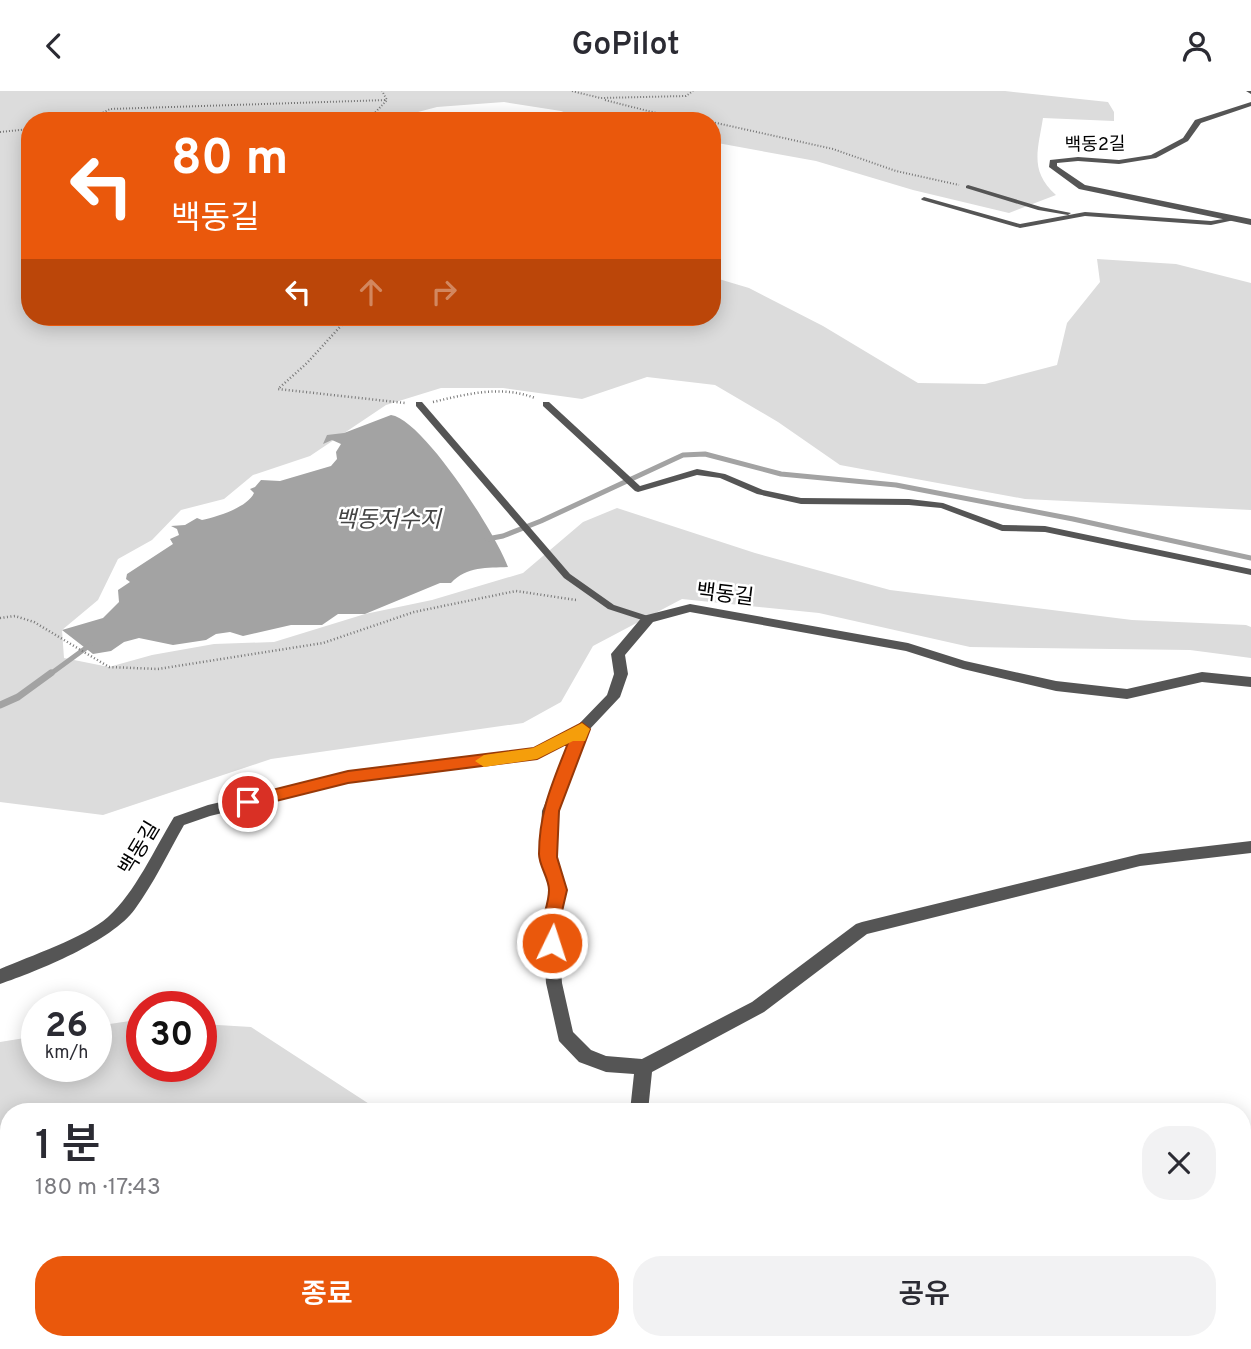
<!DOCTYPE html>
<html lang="ko">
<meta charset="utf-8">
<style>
:root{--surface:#fff;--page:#f2f2f3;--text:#2b2b33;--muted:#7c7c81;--accent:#ea580c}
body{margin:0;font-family:Overpass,"Noto Sans KR",sans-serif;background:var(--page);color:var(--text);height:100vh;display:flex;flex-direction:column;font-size:26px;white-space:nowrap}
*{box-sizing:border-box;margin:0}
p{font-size:23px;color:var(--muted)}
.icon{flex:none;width:38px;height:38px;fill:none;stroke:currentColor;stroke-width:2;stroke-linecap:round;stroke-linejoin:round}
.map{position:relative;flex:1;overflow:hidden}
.details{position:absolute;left:0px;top:1012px;width:1251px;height:247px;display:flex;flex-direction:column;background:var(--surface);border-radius:28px 28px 0 0;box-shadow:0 4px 18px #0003}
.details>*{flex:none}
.banner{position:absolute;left:21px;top:21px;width:700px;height:214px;border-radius:28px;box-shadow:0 4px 18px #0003;background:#ea580c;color:#fff;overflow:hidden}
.speed{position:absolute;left:21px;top:900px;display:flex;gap:14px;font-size:35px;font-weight:700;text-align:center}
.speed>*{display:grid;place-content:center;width:91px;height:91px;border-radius:50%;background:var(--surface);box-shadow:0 4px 18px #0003;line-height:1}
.speed small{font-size:18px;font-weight:400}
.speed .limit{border:10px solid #d22;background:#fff;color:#111}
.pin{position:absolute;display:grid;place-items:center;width:60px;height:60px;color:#fff;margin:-30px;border:4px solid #fff;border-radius:50%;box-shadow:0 2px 7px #0007}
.me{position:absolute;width:77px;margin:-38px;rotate:4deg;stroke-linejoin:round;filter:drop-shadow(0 0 5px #0008)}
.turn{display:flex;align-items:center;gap:24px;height:147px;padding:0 35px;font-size:32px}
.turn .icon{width:91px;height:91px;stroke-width:2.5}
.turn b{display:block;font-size:49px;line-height:60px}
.lanes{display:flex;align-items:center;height:66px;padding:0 35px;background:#0003;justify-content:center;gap:35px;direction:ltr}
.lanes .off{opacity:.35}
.round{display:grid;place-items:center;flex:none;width:74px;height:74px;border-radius:28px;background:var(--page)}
.head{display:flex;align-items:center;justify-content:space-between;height:119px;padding:0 35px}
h1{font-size:42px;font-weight:600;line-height:52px}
.cta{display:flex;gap:14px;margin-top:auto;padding:14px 35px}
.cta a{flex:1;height:80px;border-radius:28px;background:var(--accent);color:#fff;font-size:28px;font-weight:600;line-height:80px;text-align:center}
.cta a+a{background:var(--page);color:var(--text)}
header{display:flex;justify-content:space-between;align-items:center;height:91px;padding:0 35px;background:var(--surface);font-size:32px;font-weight:600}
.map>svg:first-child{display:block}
.green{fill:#dcdcdc}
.water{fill:#a3a3a3}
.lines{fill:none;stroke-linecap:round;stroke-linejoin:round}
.stream-far1{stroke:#a3a3a3;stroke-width:5}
.stream{stroke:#a3a3a3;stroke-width:7}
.path-far1{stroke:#777;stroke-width:2;stroke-dasharray:1 2;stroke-linecap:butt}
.path{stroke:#777;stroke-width:2.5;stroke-dasharray:1 2.5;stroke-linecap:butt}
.lane{fill:#555;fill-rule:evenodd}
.street{fill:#555;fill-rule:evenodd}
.route{fill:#ea580c;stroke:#983908;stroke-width:2}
.slow{fill:#f59e0b}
.labels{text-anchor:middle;stroke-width:5;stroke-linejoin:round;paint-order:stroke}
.far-street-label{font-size:18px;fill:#000;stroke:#fff}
.street-label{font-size:21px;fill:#000;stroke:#fff}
.water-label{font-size:23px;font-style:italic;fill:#444;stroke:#fff}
</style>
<header><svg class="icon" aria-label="back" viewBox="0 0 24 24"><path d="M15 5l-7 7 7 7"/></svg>GoPilot<svg class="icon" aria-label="person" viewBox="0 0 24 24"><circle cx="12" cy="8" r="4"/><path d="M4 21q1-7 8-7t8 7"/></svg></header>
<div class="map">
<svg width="1251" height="1258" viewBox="0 0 1251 1258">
<rect width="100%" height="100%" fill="#fff"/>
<path class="green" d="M0,0h1005l103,11 6,10v9l-71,-3c-5,32 -14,53 13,77l-47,18 -96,-23 -97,-29 -104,-19v-21h-125l-26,-10 -57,-9 -67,5 -53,14h-354v196h682v-40l37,11 74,38 95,57 67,1 72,-19 10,-42 33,-41 -3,-23 79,5 75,19v227l-226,-11 -185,-34 -62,-43 -63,-37 -68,-8 -65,22 -79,-11h-62l-55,17 -76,51 -57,19 -29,24 -43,11 -29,30 -34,19 -20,41 -36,30 2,28 45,9 43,-12 62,-11 60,-2 91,-28 67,-14 91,-27 60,-51 34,-14 138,45 135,37 242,30 114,5 5,2v31l-61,-8 -220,-3 -151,-34 -137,-14 -89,47 -32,56 -38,21 -252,36 -168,56 -103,-13z
M130,930h12v45h59v-42l50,3 129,84h-371v230h605l6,8h-620v-307l37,-6v30h59v-40z"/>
<path class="water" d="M391,324c33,5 106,121 117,152 -21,1 -41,-1 -57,16h-11l-75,31h-27l-16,11h-31l-48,11 -13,-4 -14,2 -10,6 -33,5 -34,-7 -15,4 -13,9 -18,3 -31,-24 41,-12 16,-16 -1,-12 12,-8 -4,-3 1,-5 46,-30 -3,-5 9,-4 -2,-6 -6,-3 14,-1 12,-7 5,2c15,-3 46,-13 52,-27l-4,-4 5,-2 6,-7 19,1 51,-15 6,-7 -1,-7 5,-8 -9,-4 -9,4 4,-9 17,-2z"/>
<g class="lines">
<path class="stream-far1" d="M487,448l16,-3 38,-15 142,-66 22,-1 76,20 115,11 177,34 178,39
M49,584l41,-30"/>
<path class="stream" d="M0,614l18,-8 33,-24"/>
<path class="path-far1" d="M572,0l28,7 86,-2 7,-5
M605,9l55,14 46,7
M87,30l23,-12 277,-9
M367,30l20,-21 -5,-9
M712,31l121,27 63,22 63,14
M0,41l30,-3"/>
<path class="path" d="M349,226l-42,46 -29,26 127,14
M433,311c34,-8 68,-17 102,-4
M0,527l15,-2 19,6 75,45 49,2 165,-26 91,-31 102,-21 60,9"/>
<path class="lane" d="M968,94l73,22 30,6 -3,2 -30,-5 -72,-22v-2z
M924,106l96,27 65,-12 126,9 25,-4 3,2 -28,6 -126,-9 -65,12 -98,-28 -1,-1z
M416,311h6l148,172 44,31 37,12 2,2 -2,2h-6l-37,-12 -44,-31 -148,-172z
M543,311h6l91,84 57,-17 28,5 38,16 38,8 108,1 34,4 60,22 42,1 206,43v6l-206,-43 -43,-1 -61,-23 -32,-3 -108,-1 -44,-10 -37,-16 -23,-3 -59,17 -3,-1 -92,-85z"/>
<path class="street" d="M1246,0h5v3z
M1251,11v4l-50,17 -13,18 -32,17 -37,6 -41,-3 -21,2v3l28,19 166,34v6l-172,-36 -30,-22 1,-7 28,-3 41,3 32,-5 32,-17 12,-18z
M690,513l218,39 57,18 91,20 71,8 75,-17 49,5v10l-49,-5 -75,17 -71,-8 -93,-22 -57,-18 -216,-39 -37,10 -28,33 3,19 -8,23 -32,34 -30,80 -2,46 10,32 -8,35 4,59 11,49 18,18 15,6 36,3 110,-57 104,-78 6,-2 278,-68 111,-13v12l-111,13 -273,68 -103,78 -112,60 -4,39h-18l4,-37 -28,-2 -27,-10 -20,-21 -13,-58 -4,-59 8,-35 -10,-32 2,-46 28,-69 -33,16 -189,24 -138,34 -26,9c-16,28 -30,58 -49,84 -23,32 -97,62 -135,75v-15c30,-13 84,-31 108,-52 27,-24 47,-69 66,-100l34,-12 140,-33 186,-24 43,-22 30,-31 7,-21 -3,-20 32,-38z
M719,1250h25l4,8h-25z"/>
</g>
<path class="route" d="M582,632l8,6 -31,82 -2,46 10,33 -8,34 2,19 -3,6 -6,2 -7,-2c-11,-21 4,-38 4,-59 0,-12 -10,-24 -10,-36 0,-43 14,-72 29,-111l-31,16 -189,24 -100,25 -8,-6 8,-6 100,-25 186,-23z"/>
<path class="slow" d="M582,632l8,6 -5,12h-12l-36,18 -53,8 -9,-6 9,-6 49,-7z"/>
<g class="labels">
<g class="far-street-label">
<text transform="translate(1095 53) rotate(-1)" y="6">백동2길</text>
</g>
<g class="street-label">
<text transform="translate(725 503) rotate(7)" y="7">백동길</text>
<text transform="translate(139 757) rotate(-59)" y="7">백동길</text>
</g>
<g class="water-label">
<text x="388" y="436">백동저수지</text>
</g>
</g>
</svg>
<div class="speed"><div>26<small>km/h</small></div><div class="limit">30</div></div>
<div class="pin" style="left:248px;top:711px;background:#d93025"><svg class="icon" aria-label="arrive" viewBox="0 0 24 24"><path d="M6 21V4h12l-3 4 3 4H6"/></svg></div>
<svg class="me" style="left:552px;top:852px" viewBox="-20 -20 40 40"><circle r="17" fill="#ea580c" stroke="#fff" stroke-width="3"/><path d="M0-11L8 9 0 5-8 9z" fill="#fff"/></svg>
<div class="banner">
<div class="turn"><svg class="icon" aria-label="left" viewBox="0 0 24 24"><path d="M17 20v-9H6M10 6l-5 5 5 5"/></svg><div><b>80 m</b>백동길</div></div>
<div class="lanes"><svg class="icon" aria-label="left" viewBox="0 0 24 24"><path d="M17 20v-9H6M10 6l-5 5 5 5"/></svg><svg class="icon off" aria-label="ahead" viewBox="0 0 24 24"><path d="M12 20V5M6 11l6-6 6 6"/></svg><svg class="icon off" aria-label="right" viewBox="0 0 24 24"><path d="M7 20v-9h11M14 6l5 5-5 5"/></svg></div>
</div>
<section class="details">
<div class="head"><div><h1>1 분</h1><p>180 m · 17:43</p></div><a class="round"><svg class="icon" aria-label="close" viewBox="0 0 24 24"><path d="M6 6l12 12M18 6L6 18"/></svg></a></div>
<div class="cta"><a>종료</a><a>공유</a></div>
</section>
</div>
